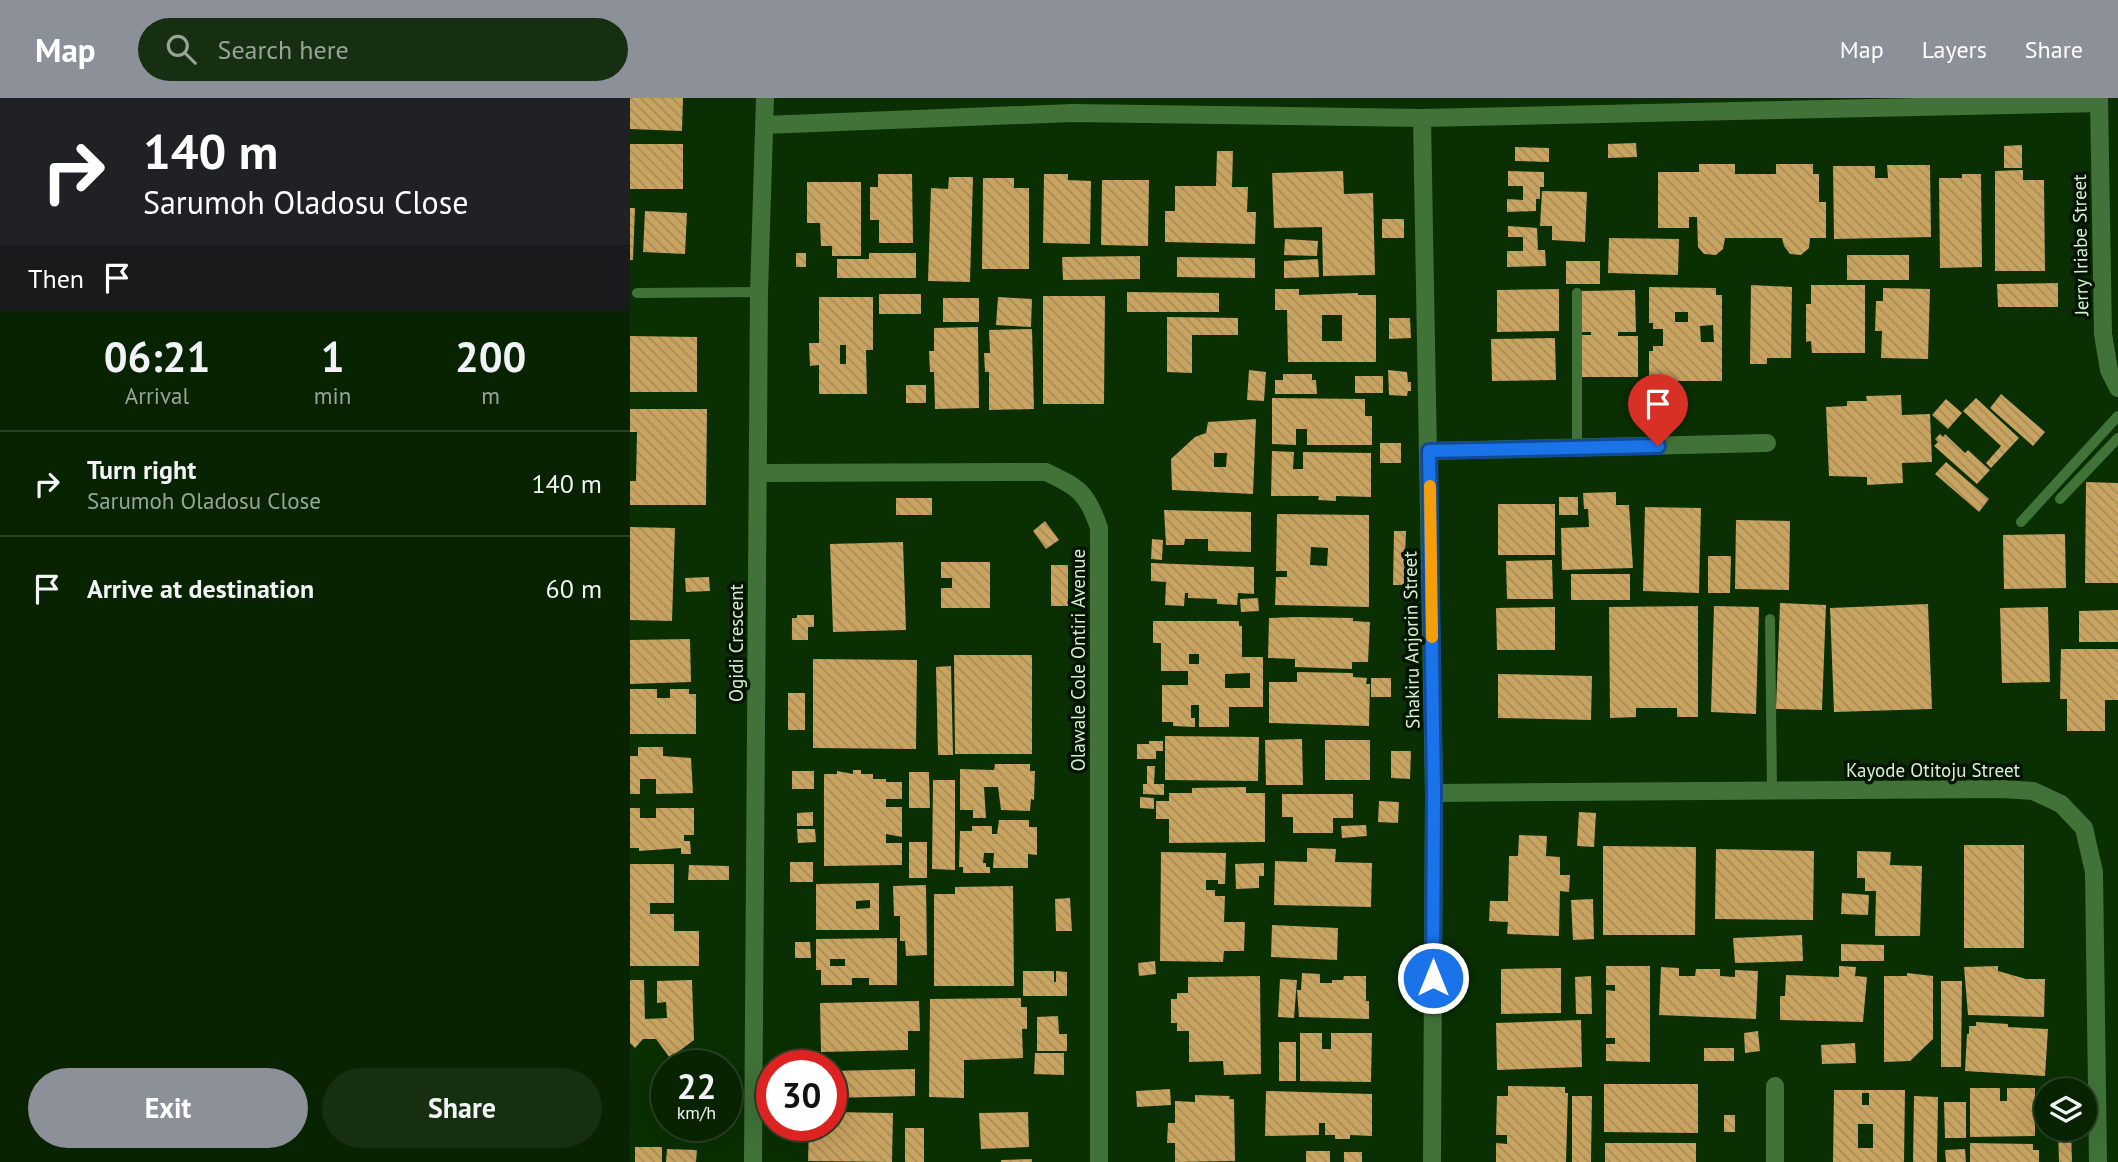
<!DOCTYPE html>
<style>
:root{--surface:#082302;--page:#162f11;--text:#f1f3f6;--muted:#98a499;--line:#294024;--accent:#8c9099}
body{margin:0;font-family:"PT Sans",sans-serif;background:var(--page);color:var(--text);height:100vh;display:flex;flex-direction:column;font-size:26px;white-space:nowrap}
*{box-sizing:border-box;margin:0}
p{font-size:23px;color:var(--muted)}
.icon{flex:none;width:38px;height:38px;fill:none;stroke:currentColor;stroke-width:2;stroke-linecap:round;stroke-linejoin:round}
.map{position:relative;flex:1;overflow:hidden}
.drawer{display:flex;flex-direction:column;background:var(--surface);width:630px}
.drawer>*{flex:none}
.banner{background:#202124;color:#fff;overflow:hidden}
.controls{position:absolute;left:1404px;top:980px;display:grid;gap:14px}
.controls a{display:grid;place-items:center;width:63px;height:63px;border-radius:50%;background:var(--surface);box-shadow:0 7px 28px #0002,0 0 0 2px var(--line);font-size:35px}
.speed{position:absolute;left:21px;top:952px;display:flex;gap:14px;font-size:35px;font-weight:700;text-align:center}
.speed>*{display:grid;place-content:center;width:91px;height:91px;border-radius:50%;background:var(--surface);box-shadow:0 7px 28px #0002,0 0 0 2px var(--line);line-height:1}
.speed small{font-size:18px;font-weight:400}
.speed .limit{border:10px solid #d22;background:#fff;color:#111}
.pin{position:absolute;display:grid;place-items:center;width:60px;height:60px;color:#fff;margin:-72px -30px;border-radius:50% 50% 50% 0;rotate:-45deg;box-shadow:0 0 7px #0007}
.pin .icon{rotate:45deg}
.me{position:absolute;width:77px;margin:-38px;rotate:0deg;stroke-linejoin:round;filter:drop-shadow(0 0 5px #0008)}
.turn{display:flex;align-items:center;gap:24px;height:147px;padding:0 28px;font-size:32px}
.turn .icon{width:91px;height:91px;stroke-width:2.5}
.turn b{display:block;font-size:49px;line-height:60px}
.then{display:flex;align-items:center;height:66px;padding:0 28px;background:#0003;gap:14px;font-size:26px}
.eta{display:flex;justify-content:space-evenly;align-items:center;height:119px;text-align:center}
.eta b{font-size:42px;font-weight:700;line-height:49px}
.cta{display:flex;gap:14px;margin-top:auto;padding:14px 28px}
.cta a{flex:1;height:80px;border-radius:42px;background:var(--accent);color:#fff;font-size:28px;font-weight:700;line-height:80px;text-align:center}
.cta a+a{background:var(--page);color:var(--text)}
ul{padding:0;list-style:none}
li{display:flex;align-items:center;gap:21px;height:105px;padding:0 28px;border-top:2px solid var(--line)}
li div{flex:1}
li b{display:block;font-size:26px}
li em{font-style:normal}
header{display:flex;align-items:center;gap:42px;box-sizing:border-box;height:98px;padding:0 35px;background:var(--accent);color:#fff}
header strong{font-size:33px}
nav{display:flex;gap:38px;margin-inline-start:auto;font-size:24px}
.search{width:490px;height:63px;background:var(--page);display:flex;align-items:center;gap:18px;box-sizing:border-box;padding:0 24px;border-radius:38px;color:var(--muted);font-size:26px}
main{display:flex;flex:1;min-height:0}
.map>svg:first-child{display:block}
.building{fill:url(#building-back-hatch);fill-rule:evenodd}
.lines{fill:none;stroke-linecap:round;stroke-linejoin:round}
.service{stroke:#417238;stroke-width:10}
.minor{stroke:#417238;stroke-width:18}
.route-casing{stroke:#114b97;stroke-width:18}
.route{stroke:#1a73e8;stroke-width:12}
.slow{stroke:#f59e0b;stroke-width:12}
.labels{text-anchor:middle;stroke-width:7;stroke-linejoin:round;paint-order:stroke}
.street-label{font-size:19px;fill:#d6f1d1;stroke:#031401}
</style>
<header>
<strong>Map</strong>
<div class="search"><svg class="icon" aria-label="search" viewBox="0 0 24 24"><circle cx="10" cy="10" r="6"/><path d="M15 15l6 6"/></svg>Search here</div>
<nav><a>Map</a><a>Layers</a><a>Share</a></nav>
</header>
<main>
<section class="drawer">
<div class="banner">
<div class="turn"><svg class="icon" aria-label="right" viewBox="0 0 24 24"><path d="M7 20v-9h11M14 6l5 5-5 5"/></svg><div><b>140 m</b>Sarumoh Oladosu Close</div></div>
<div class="then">Then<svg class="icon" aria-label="arrive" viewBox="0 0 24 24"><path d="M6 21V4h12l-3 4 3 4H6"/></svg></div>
</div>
<div class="eta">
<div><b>06:21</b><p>Arrival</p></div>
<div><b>1</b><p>min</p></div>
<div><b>200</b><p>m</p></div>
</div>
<ul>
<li><svg class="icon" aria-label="right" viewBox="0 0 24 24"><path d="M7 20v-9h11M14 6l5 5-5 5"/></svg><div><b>Turn right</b><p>Sarumoh Oladosu Close</p></div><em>140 m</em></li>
<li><svg class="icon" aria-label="arrive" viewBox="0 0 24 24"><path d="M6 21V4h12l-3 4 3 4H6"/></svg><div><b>Arrive at destination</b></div><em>60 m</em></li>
</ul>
<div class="cta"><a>Exit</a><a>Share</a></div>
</section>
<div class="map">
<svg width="1488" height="1064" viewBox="0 0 1488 1064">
<defs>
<pattern id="building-back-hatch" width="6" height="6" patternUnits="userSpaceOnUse" patternTransform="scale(1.75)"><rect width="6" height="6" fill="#c9a360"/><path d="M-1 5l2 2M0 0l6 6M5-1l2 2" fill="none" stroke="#a78c58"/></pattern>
</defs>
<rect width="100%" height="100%" fill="#0a2f03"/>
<path class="building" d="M0,0h53l-1,33 -52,-2z
M1006,45l1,14 -29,1v-14z
M0,46h53v45h-53z
M1392,47v23h-18v-22z
M885,49l34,1v14l-34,-1z
M587,53h16l-1,36h16l-1,25h9l-1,32 -90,-2v-31h10v-25h41z
M1069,66h36v10h41v-10h37v10h6v28h7v36h-16l-1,10 -8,7 -11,-1 -6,-8 -2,-8h-57l-2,11 -7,6 -12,-1 -6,-7 -1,-30h-8v11h-31v-56h41z
M1257,67h43l1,72 -97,2 -1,-73h42v12h13z
M1393,72v10h21l1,91h-50v-100z
M713,73l1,23 29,-1 2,82 -52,1 -1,-49 -48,1 -2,-55z
M878,73l36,1v15h-4v12h-4v12l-29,1v-13l16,1v-14h-15z
M248,76h34l1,69h-34v-23h-9v-33h8z
M414,76h24v6l23,1 -1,63 -47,-1z
M1332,76h19l1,93 -42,1 -1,-90h23z
M319,79h24l-3,105 -42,-1 3,-93 17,1z
M353,80h31v10h15v81h-47z
M472,82h47l-1,66 -47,-1z
M177,84h54v74h-29v-10h-11l-1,-23h-13z
M912,93l45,1 -2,50 -33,-2v-14h-12z
M0,110h5l-2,52h-3z
M15,113l42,2 -2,41 -42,-2z
M752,121h22v19h-22z
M878,128l29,2 1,22h7l1,16 -39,1v-16h16v-14h-15z
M979,140l70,1 -1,36 -70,-2z
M655,141l33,2 -1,15 -33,-1z
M166,155h10v14h-10z
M239,155h47v25h-79v-19h32z
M1217,157h62v25h-62z
M510,158v23l-77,1 -1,-23z
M547,159l78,1v20l-78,-1z
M688,161l1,18 -35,1v-17z
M936,163h34v23h-34z
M1428,185v24h-60l-1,-23z
M1121,187l41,2 -1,71h-24v6h-17z
M1181,187h54v68h-53l-1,-12 -5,1v-38h5z
M1019,189l67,1v7h6v86h-73v-30h4v-5h10v-17h-10v-6h-4zM1045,214h13v10h-13zM1083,227l1,17h-13l-1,-16z
M1253,190l47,1 -2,70 -47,-1 1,-27h-7l1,-30h7z
M645,191h24v6l59,-2v2h18v67h-88l-1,-52h-12zM692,217h20v26h-20z
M929,191v42l-62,1v-42z
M1005,192l1,42h-18v4h20v41h-56v-42h9v-3h-9v-41z
M497,194l92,1v19h-92z
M249,196h42v20h-42z
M413,198h62l-1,108h-61z
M189,199h54v53h-7l1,44h-48v-29l-9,1 -1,-23h10zM210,247h6v19h-6z
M368,199l34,2 -1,28 -35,-2z
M313,200h36v24h-36z
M537,219l71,1v17h-46v38l-25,-1z
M759,220h21l1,20 -22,1z
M348,229l1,81 -44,1 -1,-37h-4l-1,-21h5v-23z
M402,231l2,80 -45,1v-38h-4l-1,-19h6l-1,-23z
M0,238l67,1v55h-67z
M925,240l1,42 -64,1 -1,-42z
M619,272l17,2 -2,29 -17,-1z
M758,272l19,2 1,10h3v9h-3l-1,5 -18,-1z
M653,276h29v6h4l1,14h-42v-14h8z
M725,278h28v17h-28z
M276,287h20v18h-20z
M1371,296l44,38 -12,14 -43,-38z
M1271,297l1,20 28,-1 2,48 -30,1 1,20 -36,2v-8l-38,-1 -3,-69 21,-1v-5h20l-1,-5z
M642,300l93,1v17h7v29h-65v-16h-11v16l-24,-1z
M1346,300l43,40 -28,30 -5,-5 15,-17 -38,-35z
M1316,301l16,14 -14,16 -16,-14z
M0,311h77l-1,96h-76v-24h6l1,-49h-7z
M626,321l-3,75 -81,-4 -1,-31 24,-22 11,-4 2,-11zM584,355h13l-1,14h-12z
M1310,336l3,3 2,-3 20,19 3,-3 22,20 -13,14 -43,-38 4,-4 -3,-3z
M750,345h21v20h-21z
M642,353l22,1 -1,17h10v-17l68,1v44l-35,-1v5l-18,-1 1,-4h-48z
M1316,364l43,37 -10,13 -44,-38z
M1456,384l32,1v100h-33z
M986,394v13h13l4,63 -71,2 -1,-42 28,-1 -1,-18h-4l-1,-16z
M929,399h19v18h-19z
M266,400h36v17h-36z
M868,406h57v51h-57z
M1015,409l56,1 -2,85 -56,-2z
M534,412l87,2v40l-43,-1v-12h-23l-1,6h-18z
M647,416l92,1v92l-94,-2 1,-28h11v-6h-11zM681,449l17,1 -1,18 -17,-1z
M1106,422l54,1 -1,69 -54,-1z
M415,423l14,19 -13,9 -13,-18z
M0,429l45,1 -3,93 -42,-1z
M764,433h12l-2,54h-11z
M1435,436l1,54 -62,1 -1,-54z
M522,441l11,1 -1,20 -11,-1z
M273,444l3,88 -73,2 -3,-88z
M1078,458h23l-1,37h-22z
M922,462l1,39h-46l-1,-38z
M311,464h49v46h-49v-20h11v-10h-11z
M521,465l103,4v27l-16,-1 -1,12 -20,-1v-5l-29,-1v-5h-3l-1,13 -19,-1 1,-23 -15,-1z
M421,467h17v41h-17z
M941,476h59v26h-59z
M79,479l1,14 -24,1 -1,-14z
M628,500l1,13 -18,1 -1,-13z
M1150,505l46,2 -4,105 -46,-1z
M1298,506l4,105 -98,3 -4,-104z
M1068,508v111h-21v-9h-41v9l-26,1 -1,-111z
M1084,508l45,1 -3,107 -45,-2z
M925,509v43h-58l-1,-42z
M1418,509l2,75 -48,1 -2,-75z
M1488,512v32h-39v-31z
M167,517h17v12h-6v13h-16v-22h5z
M666,519l57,1v3l17,1 -2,40h-16v7l-57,-2v-8l-27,-1 1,-40z
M523,523h86v5h3v31h21v50h-34v20h-30v-22h-8v13h4v9l-22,-1v-4h-11v-37h26v-14h-27v-28h-8zM559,556h10v10h-10zM620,575v15h-25v-14z
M60,541l1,43 -61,2v-44z
M1431,551h57v51h-13v31h-38v-32h-7z
M324,557h78v99h-77z
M183,561l104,1 -1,89 -103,-1z
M321,568l2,89h-15l-2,-88z
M667,574l56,1v4l14,1 -1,6h4l-1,42 -100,-3v-41h28z
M868,576l94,2 -1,44 -93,-2z
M741,580h20v19h-20z
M0,591h27v9h13v-9h19v5h7v40h-66z
M158,595h17v37h-17z
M535,638l94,1 -1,44 -93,-1z
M672,641l1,46h-37l-1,-45z
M695,642h45v40h-45z
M519,643h14v10h-7v8h-19v-15h12z
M8,649h25v9l28,2 2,35 -37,1v-15h-16v15h-10v-38h8z
M761,653h20l-1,28 -19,-1z
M365,666h35v7h5l-1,29 -3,-1 -1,12 -29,-1 -3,-23h-14l2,31h-13v-8h-13v-41l34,1z
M517,668h8l-1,18h10v11l-21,-1v-10h4z
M223,672h8v4h12v5h13v3h16v17h-16v8h16v30l-16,-3v9h16v22l-78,1v-92h13v-3l16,3z
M162,673h22v18h-22z
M279,674h20l1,36h-21z
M303,682h22v90l-23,-1z
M616,689v6h19v49l-96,1v-24h-13v-18h13v-8h23v-5z
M652,696h71v24h-20v15h-40v-16h-11z
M510,699l14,1v11l-14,-1z
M749,703l20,1 -1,21 -20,-1z
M0,710h10v10h16v-10h38v27h-10v6h6l1,13h-10v-6l-42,3v-3h-9z
M183,714v14h-16v-13z
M949,714l17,1 -2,34 -17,-1z
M369,722h30v7h8v28l-9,-1v14h-35l1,-15h-10l-1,10h3v4h4v6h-27v-6h-4l1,-36h12v-5h20v8h5z
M736,727l1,11 -25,2 -1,-12z
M167,731h18l1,13 -18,1z
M889,737l28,1 -1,20 14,1v18h10l-1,17 -9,-1 -1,45 -52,-2 1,-12 -19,-1 1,-20h18l1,-45h9z
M279,744h18v36h-18z
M1334,747h60v103h-60z
M973,748l93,1 -1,88h-92z
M677,750l29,1 -1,13 37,1 -1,44 -97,-2 1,-44 32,1z
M1086,751l98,2 -1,69 -98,-1z
M1227,753l34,1 -1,13 32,1 -2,70h-45l1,-45h-11v-13h-8z
M531,754l65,1 -1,31h-7v-4h-12v10h9v6h10l-1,26h21l-1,29h-20l-1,11 -63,-1z
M160,764h23v20h-23z
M634,765v13h-5v12l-23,1 -1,-25z
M0,766h44v39h-24v11h24v17h25v35h-69z
M59,767l40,1v14h-41z
M249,785v47h-63v-46zM240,802v8l-14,1v-8z
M296,787l1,70 -21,1 -1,-15h-5v-25h-6l-1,-30z
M383,788l1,100h-80v-92h21v-7z
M1212,795l27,2 -1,20 -27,-1z
M440,800l2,33h-16l-1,-32z
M963,801l1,40 -21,1 -2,-40z
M642,827l66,3 -1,32 -66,-3z
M1172,837l1,26 -68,2 -2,-25z
M267,840v47h-28v-7h-17v7h-31v-15h-5v-31zM200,861h15v7h-15z
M165,844h15l1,16h-16z
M1211,846l43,1v16h-43z
M525,863l1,13 -17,2 -1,-13z
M976,868h44v96l-44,-1v-17h9v-6h-9v-48l9,1v-6h-9z
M1209,868l17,1 -1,9 12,1 -4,45 -83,-2v-24h5l1,-21 53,2z
M1368,868v5l28,8h19l-1,38 -76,-2 -4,-48z
M1031,869l18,1v8h16l1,-7h24v7l15,1v-7l23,1 -2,48 -97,-4z
M931,870v45l-60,1v-45z
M393,873h31v11h2v-11l11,1v24h-44z
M672,875l18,1v9h12v-3h11l1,-4h22v25h3v18l-70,-2 -2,-27h4z
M1277,875l26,3v63l-23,22 -26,1v-86h23z
M630,878l1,98 -37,1 -1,-14 -34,1v-31h-12v-8h-6v-24h6v-6h11v-16z
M961,878l1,38h-16l-1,-37z
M650,881l17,1 -3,38 -16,-1z
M0,882h14l1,39 22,-1 -1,-16 -9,1v-22l35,-1 2,60 -24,18 -14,-19h-13l-8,9 -5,-5z
M1311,883h21l-1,86h-20z
M391,900v9h6v22h-5l1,29 -59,2v38l-35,-1 1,-98z
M289,903l1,30h-12v19l-87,2 -1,-49z
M428,918l1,18h8v17h-30v-34z
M951,922l1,47 -85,3 -1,-47z
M1346,924l32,2v3l40,2 -3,47 -80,-5 2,-37h2v-8h7z
M1128,933l2,20 -15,2 -1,-20z
M670,935h22v16h9v-16h41l-1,49 -71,-1z
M649,944h17v39h-17z
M1225,945l1,20 -34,1 -1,-19z
M1074,950h30v13h-30z
M405,955h29v22l-30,-1z
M285,971v27l-84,2v-27z
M974,986h94v49l-94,-1z
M878,988l57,1v6h3l-2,69h-70v-19l11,1v-9h-11l1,-39h11z
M1340,990h30v13h7v-13h28v48l-65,1z
M540,991l1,16 -34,2 -1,-16z
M1204,992h71l-1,72h-71zM1232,995h7v12h-7zM1228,1026h15v24h-15z
M636,993l106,3v42l-22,-1v4h-15v-4h-10v-12h-6v12l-54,1z
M565,997l35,1 -1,3h5l1,62 -60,1v-19h-8l1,-20h7v-22l20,1z
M942,998h20l-1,66h-19z
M1284,998l24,1 -1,65h-24z
M1314,1004h22v36h-21z
M201,1014l62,1 -1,49 -84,-1 1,-36h22z
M398,1014l1,35 -48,2 -2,-36z
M1094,1017h11v17h-11z
M275,1030h19v34h-19z
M1428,1031h13l1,33h-13z
M975,1045h91v19h-91z
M1340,1045l63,1v6h6v12h-69z
M5,1049h27v15h-27z
M37,1051l30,1 -1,12h-30z
M1335,1051l1,13h-20l-1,-12z
M676,1053h24v11h-24z
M714,1054h18v10h-18z
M402,1061v3h-31v-2z"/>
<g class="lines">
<path class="service" d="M7,195l122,-1
M947,195v154
M1430,401l58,-61
M1391,424l97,-106
M1140,521l2,172"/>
<path class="minor" d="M1469,0l4,236 6,36 9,18
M792,20l12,675 -2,369
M134,27l308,-12 350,5 677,-15
M799,353l338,-8
M129,375l287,-1c33,16 41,20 53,56v634
M804,695l568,-4 31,2 28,13 23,24 10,44 4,290
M1145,988v76
M123,1064l6,-870 6,-194"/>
</g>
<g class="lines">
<defs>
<path id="route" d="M803,880l1,-185 -5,-342 229,-5"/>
</defs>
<use href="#route" class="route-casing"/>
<use href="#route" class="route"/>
<path class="slow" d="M800,388l2,151"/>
</g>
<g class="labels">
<g class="street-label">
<text transform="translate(1450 147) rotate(-91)" y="7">Jerry Iriabe Street</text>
<text transform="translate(781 542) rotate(-91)" y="7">Shakiru Anjorin Street</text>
<text transform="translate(106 545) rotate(-90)" y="7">Ogidi Crescent</text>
<text transform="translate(448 562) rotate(-90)" y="7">Olawale Cole Ontiri Avenue</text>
<text x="1303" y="679">Kayode Otitoju Street</text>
</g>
</g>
</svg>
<div class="controls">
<a><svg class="icon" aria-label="layers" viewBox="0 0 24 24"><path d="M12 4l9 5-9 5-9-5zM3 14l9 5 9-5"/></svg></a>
</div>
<div class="speed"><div>22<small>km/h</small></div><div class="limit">30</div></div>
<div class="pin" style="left:1028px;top:348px;background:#d93025"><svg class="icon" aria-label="arrive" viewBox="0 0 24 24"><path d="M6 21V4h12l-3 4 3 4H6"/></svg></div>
<svg class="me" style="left:803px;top:880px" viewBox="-20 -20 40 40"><circle r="17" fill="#1a73e8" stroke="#fff" stroke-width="3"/><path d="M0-11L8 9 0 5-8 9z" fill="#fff"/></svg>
</div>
</main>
